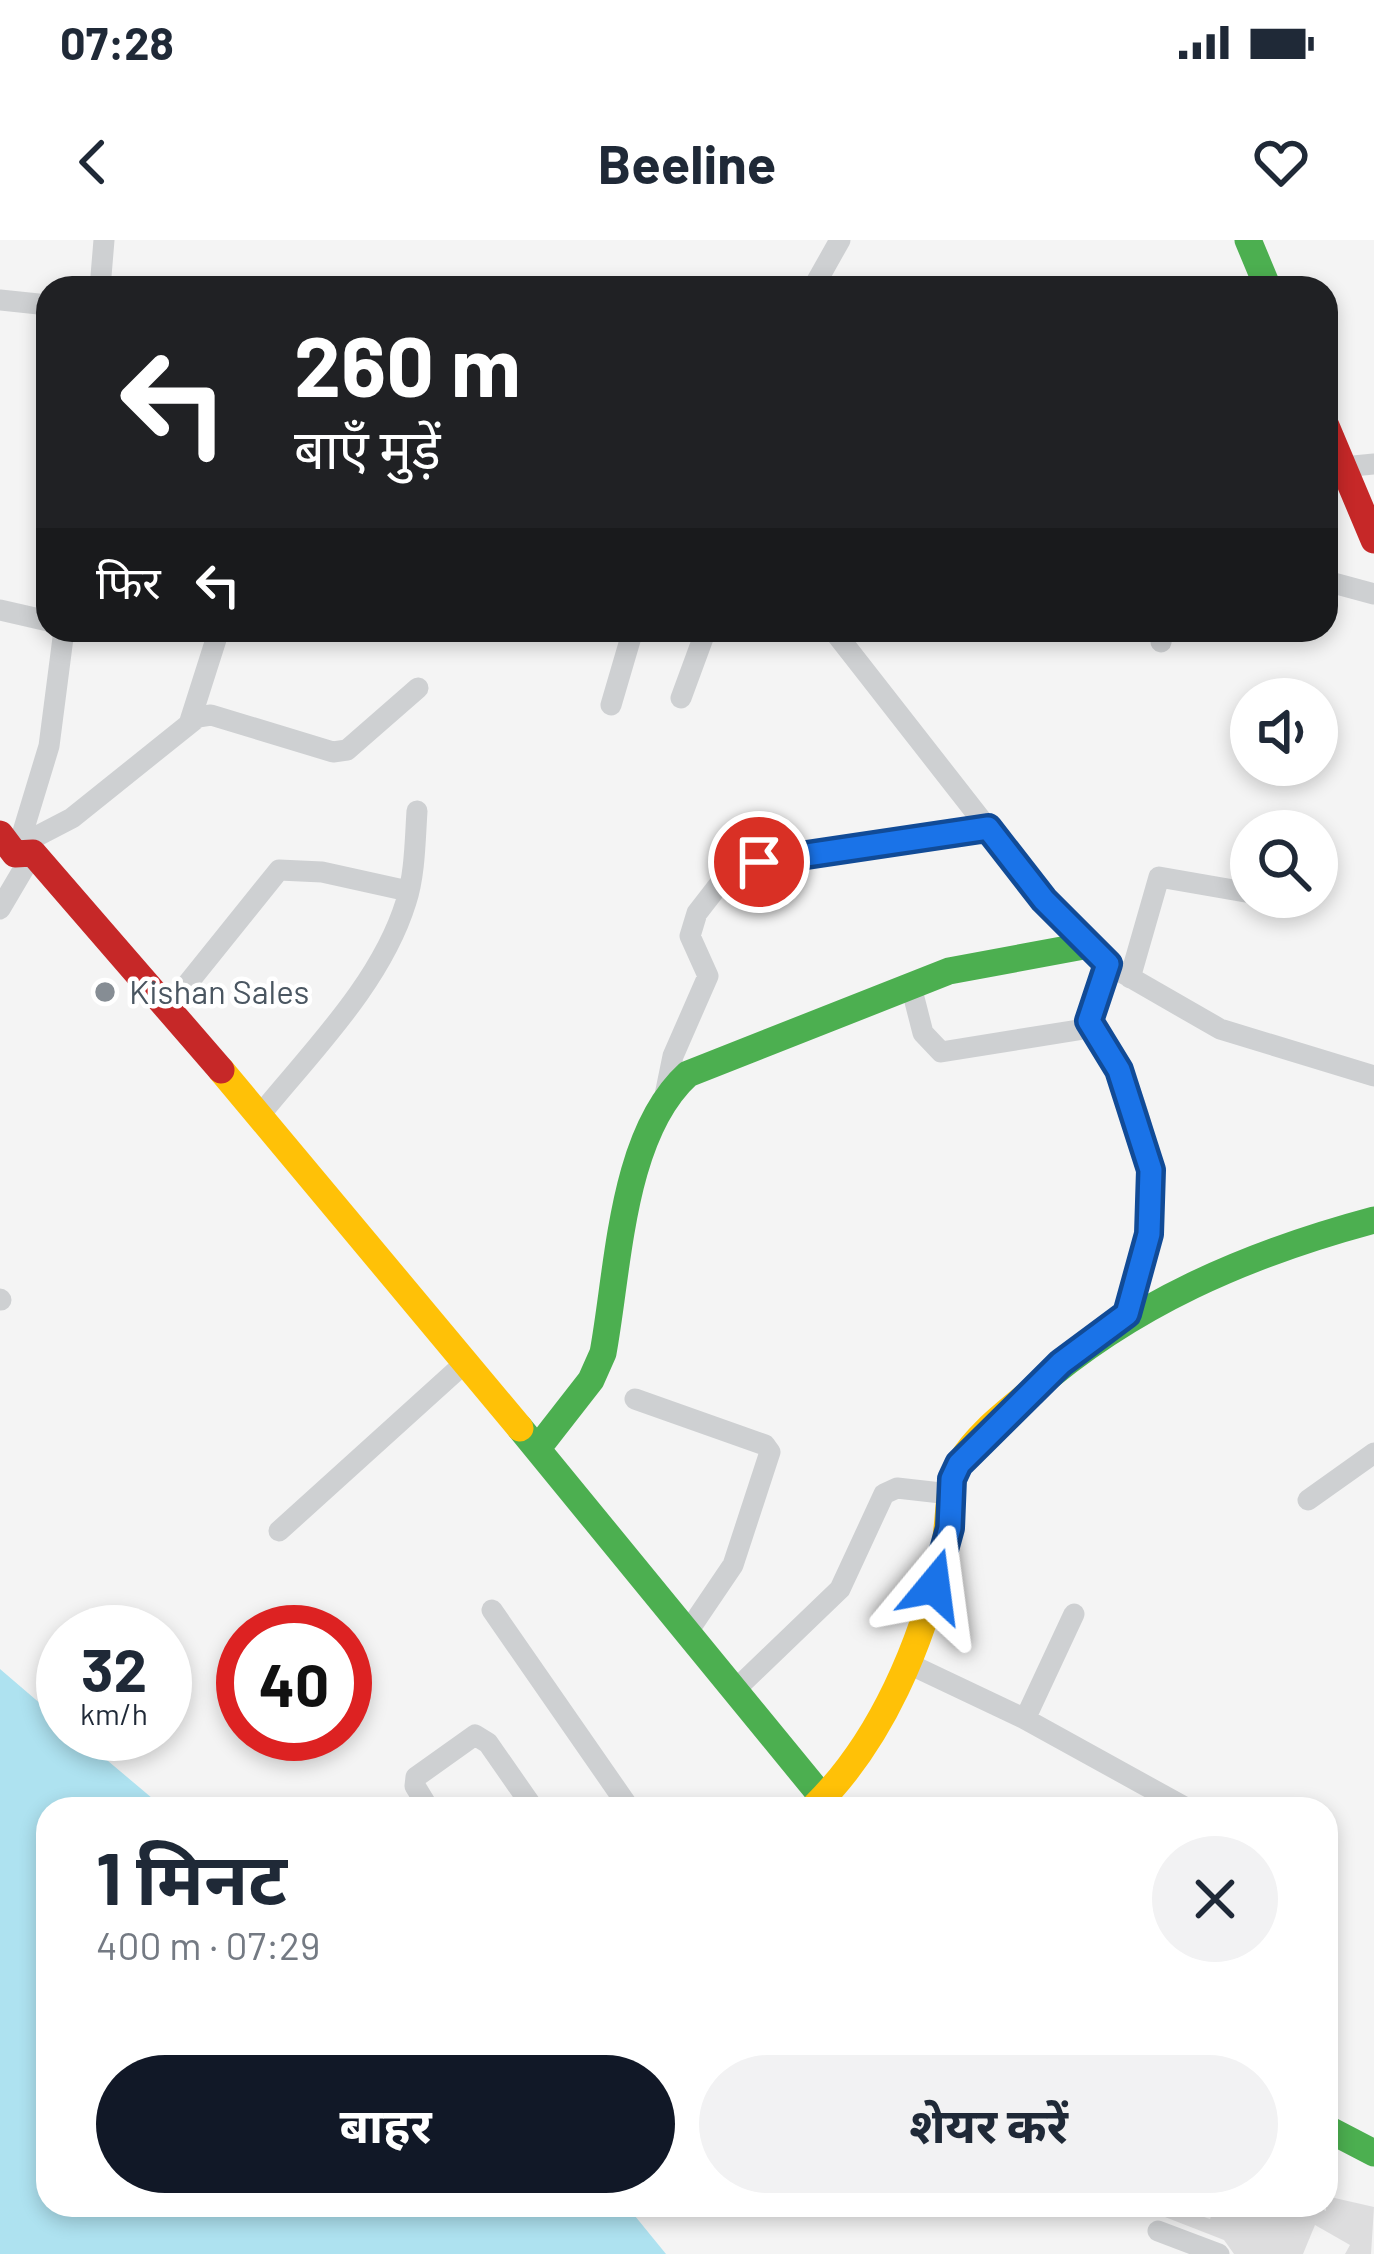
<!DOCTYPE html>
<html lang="hi">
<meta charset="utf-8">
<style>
:root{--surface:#fff;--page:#f2f2f3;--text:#1f2937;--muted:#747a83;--accent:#111827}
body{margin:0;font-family:Barlow,"Noto Sans Devanagari",sans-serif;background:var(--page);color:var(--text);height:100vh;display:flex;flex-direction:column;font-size:45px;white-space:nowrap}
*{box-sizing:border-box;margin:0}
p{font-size:39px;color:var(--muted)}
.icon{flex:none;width:66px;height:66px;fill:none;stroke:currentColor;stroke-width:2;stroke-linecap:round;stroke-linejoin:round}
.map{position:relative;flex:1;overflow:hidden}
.details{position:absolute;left:36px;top:1557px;width:1302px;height:420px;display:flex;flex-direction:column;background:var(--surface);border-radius:36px;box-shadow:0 6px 18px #0003}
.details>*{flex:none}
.banner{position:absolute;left:36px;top:36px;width:1302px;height:366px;border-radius:36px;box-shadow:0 6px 18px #0003;background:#202124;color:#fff;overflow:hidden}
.buttons{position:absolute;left:1230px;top:438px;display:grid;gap:24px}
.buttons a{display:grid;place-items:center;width:108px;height:108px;border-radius:50%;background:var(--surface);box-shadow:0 6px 18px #0003;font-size:60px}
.speed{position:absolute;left:36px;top:1365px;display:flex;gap:24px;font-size:60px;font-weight:700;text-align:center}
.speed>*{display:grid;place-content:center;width:156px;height:156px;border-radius:50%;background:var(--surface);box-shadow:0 6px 18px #0003;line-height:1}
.speed small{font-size:30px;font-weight:400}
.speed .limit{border:18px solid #d22;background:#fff;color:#111}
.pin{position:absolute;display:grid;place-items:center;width:102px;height:102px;color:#fff;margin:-51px;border:6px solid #fff;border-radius:50%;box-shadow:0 3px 12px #0007}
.me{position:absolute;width:132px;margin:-66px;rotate:16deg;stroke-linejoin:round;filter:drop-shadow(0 0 9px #0008)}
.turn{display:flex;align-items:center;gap:42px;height:252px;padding:0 60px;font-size:54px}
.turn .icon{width:156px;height:156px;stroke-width:2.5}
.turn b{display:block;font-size:84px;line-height:102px}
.then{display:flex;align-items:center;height:114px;padding:0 60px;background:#0003;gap:24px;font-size:45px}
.round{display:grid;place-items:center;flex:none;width:126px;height:126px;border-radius:63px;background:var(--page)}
.headline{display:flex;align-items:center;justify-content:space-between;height:204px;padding:0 60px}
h1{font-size:72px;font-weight:700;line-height:90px}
.primary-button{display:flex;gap:24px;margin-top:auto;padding:24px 60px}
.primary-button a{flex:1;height:138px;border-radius:72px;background:var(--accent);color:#fff;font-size:48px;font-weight:700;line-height:138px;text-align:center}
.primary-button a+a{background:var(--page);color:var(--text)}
.status{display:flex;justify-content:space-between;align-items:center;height:84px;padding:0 60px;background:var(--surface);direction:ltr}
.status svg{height:33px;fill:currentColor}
header{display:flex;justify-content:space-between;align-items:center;height:156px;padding:0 60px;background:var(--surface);font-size:54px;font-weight:700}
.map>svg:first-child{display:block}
.water{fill:#aee2f0}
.building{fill:#ddddde}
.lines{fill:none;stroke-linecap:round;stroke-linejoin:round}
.street{stroke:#ced0d2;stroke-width:21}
.fast{stroke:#4caf50;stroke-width:27}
.slow{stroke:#ffc107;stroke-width:27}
.jam{stroke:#c62828;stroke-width:27}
.route-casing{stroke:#114b97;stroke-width:30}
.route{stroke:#1a73e8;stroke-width:21}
.poi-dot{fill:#868d94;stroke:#fff;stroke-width:4.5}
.labels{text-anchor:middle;stroke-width:9;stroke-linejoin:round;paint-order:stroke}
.poi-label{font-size:33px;fill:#4a5661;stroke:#fff;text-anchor:start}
</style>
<div class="status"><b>07:28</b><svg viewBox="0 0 49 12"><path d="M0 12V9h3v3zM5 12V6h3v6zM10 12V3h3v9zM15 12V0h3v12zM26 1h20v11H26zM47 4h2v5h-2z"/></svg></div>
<header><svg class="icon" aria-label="back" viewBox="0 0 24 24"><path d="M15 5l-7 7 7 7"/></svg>Beeline<svg class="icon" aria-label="heart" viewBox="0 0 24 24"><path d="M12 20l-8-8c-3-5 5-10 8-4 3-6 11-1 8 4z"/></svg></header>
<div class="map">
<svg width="1374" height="2014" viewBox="0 0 1374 2014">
<rect width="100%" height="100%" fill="#f4f4f4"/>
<path class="water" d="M0,1429l63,54v11h13l89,75h-117v396h578l40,49h-666z"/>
<path class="building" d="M1326,1956l48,11 -3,47h-26l5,-9 -35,-20 -12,29h-69l-10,-14 -59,-23 4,-12 41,14 6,-14h20l28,12 5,-12h44l13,6z"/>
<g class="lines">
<path class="street" d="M100,48l4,-48
M813,48l27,-48
M0,60l48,5
M1343,227l31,-3
M1326,341l48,13
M0,370l48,11
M833,390l211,270 63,64 113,65 154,47
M1161,402l2,-12
M681,458l25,-68
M611,465l22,-75
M190,481l29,-91
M20,605l52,-27 126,-101 13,-2 122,37 14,-2 71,-62
M18,608l31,-102 15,-116
M1272,657l10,2
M0,669l33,-56
M1130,738l29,-101 92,16
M911,746l12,47 18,19 137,-22 11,-9 18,-57
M168,768l111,-138 43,2 86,19
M1089,781c45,53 71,142 60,211 -4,28 -15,55 -22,82
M665,855l8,-39 35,-80 -18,-40 7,-23 31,-40 98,-24 162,-21
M260,875c52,-64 121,-132 146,-213 9,-28 9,-61 11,-91
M0,1059l1,1
M635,1159l130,46 5,7 -37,113 -44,65
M1308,1260l66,-47
M279,1291l188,-170
M492,1370l138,199
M907,1423l118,56 163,90
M737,1448l103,-99 44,-95 13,-6 53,6
M1025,1479l49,-105
M429,1569l-14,-23 1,-9 59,-42 13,8 46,66
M1158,1991l61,23"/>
<path class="fast" d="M1248,0l20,48
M1032,1151c99,-87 215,-137 342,-171
M520,1188l312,381
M538,1208l53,-68 12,-27c16,-87 18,-218 85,-279l261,-103 140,-26
M1326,1888l48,25"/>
<path class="slow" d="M221,830l299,358
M815,1566c67,-66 107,-163 128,-253 8,-29 2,-63 17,-90 17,-29 47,-51 72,-72"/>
<path class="jam" d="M1326,186l48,114
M0,594l15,20 18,-1 188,217"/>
</g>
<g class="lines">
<defs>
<path id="route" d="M759,622l229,-34 56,72 64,64 -19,57 30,49 32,100 -2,64 -22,80 -66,49 -102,101 -7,15 -2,49 -16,58"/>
</defs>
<use href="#route" class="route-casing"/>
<use href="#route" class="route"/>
</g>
<circle class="poi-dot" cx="105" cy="752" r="12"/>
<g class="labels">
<g class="poi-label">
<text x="129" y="764">Kishan Sales</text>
</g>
</g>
</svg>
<div class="buttons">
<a><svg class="icon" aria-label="sound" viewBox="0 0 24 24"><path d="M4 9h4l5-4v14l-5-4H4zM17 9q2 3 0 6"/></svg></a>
<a><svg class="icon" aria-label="search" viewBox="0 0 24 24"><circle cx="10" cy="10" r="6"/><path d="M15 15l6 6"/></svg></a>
</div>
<div class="speed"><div>32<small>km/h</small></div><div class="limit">40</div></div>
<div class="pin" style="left:759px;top:622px;background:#d93025"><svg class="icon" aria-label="arrive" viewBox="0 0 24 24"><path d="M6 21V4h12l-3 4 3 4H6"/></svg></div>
<svg class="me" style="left:934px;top:1346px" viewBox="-20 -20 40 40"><path d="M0-17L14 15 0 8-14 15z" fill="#1a73e8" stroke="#fff" stroke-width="4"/></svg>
<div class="banner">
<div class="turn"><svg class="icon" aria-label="left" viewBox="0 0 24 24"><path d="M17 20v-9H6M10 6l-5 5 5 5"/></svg><div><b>260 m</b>बाएँ मुड़ें</div></div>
<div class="then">फिर<svg class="icon" aria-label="left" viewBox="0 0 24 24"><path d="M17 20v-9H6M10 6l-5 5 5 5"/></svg></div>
</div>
<section class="details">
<div class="headline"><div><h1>1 मिनट</h1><p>400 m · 07:29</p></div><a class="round"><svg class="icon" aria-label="close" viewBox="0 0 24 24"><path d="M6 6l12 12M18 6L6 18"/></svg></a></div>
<div class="primary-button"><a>बाहर</a><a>शेयर करें</a></div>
</section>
</div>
